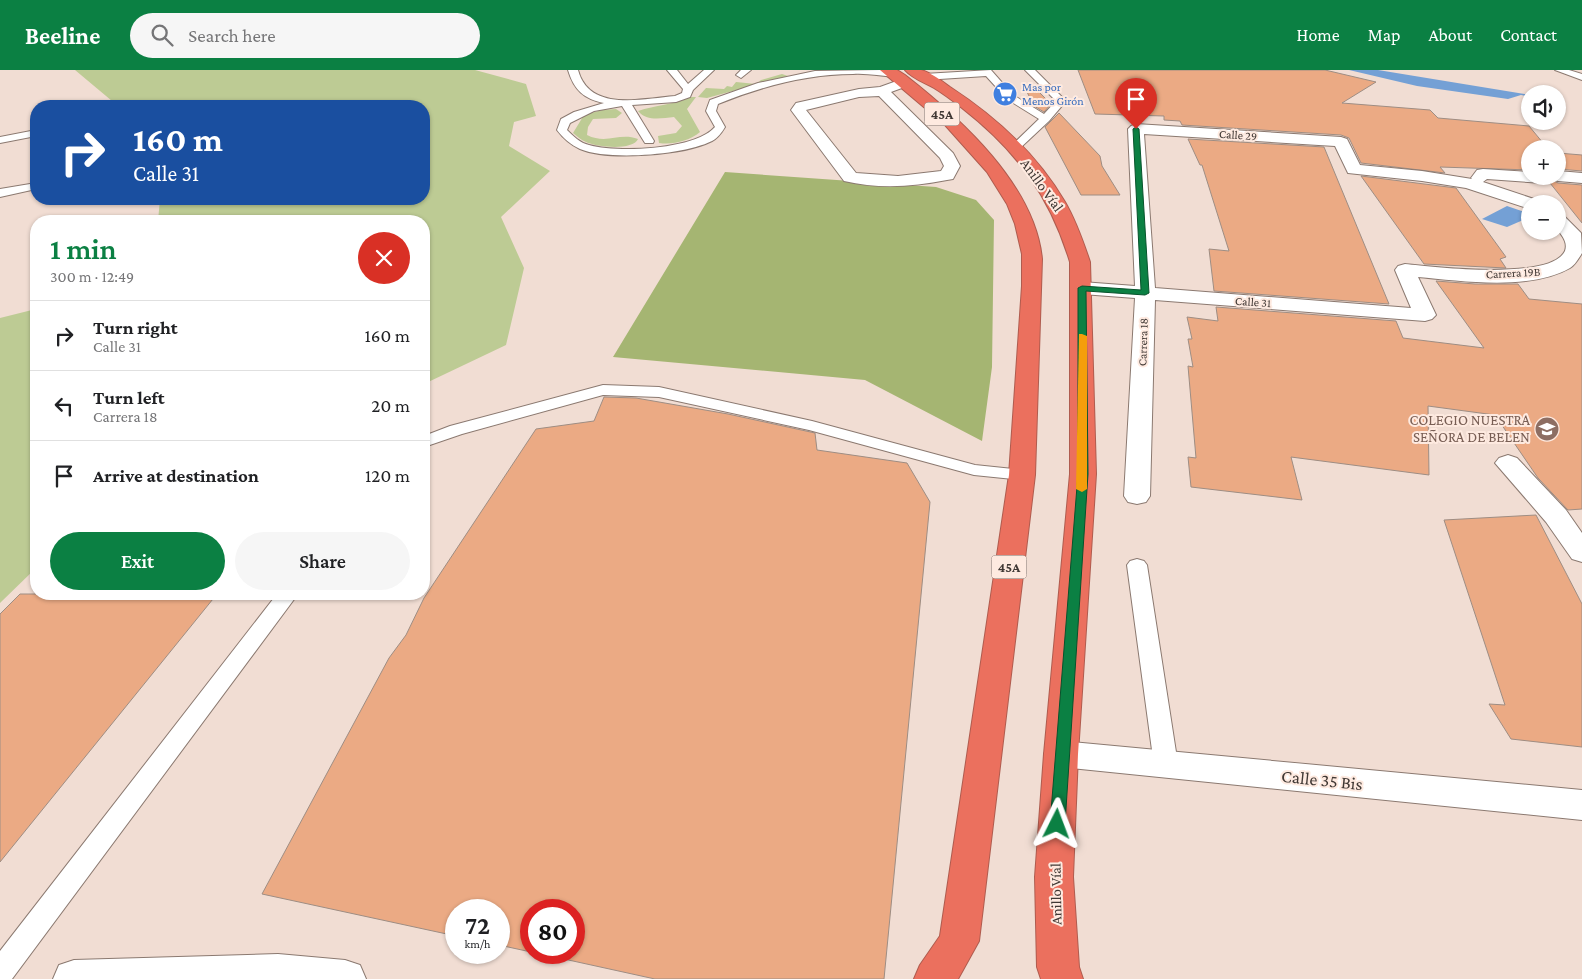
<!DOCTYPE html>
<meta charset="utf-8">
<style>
:root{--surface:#fff;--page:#f6f6f6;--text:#202124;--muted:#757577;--line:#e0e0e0;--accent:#0b8043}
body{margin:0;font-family:"Crimson Pro",serif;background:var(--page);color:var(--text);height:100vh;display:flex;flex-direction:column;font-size:19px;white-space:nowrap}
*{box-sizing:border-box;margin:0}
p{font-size:16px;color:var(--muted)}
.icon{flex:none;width:28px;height:28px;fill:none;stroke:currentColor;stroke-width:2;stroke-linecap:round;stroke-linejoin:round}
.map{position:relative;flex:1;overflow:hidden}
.drawer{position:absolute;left:30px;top:145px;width:400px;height:385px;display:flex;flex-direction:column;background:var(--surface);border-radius:20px;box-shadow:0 1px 4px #0004}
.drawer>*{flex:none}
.guide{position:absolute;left:30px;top:30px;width:400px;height:105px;border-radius:20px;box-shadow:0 1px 4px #0004;background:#1a4fa0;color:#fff;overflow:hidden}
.fabs{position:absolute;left:1521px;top:15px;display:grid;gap:10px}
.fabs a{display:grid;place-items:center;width:45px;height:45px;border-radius:50%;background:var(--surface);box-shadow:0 1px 4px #0004;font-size:25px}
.speed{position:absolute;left:445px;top:829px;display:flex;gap:10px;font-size:25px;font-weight:700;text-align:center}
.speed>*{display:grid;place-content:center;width:65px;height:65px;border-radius:50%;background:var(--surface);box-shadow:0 1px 4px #0004;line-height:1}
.speed small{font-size:12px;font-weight:400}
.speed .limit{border:8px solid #d22;background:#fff;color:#111}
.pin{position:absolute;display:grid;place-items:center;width:42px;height:42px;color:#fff;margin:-51px -21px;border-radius:50% 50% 50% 0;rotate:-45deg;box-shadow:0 0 5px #0007}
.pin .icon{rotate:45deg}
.me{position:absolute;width:55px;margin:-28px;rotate:3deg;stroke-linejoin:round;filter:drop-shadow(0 0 4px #0008)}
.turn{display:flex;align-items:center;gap:18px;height:105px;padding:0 20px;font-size:22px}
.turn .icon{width:65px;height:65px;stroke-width:2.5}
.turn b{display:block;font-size:35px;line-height:42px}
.round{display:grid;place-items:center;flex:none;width:52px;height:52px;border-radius:26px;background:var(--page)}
.head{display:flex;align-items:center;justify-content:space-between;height:85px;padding:0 20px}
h1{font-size:30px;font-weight:600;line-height:38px;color:var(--accent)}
.action{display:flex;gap:10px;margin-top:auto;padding:10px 20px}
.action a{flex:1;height:58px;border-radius:30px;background:var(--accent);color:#fff;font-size:20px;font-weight:600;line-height:58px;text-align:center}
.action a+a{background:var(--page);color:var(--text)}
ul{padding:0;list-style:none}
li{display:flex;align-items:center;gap:15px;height:70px;padding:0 20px;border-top:1px solid var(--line)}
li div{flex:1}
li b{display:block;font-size:19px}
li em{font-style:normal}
header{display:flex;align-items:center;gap:30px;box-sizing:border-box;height:70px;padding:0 25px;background:var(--accent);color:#fff}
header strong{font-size:24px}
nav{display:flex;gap:28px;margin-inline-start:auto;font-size:18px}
.search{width:350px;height:45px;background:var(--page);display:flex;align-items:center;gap:12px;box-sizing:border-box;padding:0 18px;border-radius:28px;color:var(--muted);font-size:19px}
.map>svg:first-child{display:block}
.green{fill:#bdcb94}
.forest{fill:#a5b572}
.water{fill:#74a0d5}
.building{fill:#ebaa84;stroke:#9e8d83}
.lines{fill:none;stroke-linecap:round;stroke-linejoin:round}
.lane-casing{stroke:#8b7970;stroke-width:2}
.street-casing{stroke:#8b7970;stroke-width:2}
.highway-casing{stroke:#af5c4f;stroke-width:2}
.lane{fill:#fff;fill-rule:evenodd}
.street{fill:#fff;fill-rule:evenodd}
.highway{fill:#eb705e;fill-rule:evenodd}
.route{fill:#0b8043;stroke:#07532c}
.slow{fill:#f59e0b}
.labels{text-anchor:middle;stroke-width:4;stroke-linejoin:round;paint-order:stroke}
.far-shop-label{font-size:12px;fill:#366cbe;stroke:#feeae0;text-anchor:start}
.far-street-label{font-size:12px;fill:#403834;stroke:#feeae0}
.shield{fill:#feeae0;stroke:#796d68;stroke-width:1}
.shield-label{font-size:14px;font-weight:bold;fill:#403834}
.street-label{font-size:15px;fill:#403834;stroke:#feeae0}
.education-label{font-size:15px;fill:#785e54;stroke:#feeae0;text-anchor:end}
.near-street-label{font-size:18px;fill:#403834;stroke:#feeae0}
</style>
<header>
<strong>Beeline</strong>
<div class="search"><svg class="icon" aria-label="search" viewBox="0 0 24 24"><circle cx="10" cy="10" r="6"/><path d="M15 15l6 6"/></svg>Search here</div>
<nav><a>Home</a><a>Map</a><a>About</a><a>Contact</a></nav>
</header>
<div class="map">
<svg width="1582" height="909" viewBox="0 0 1582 909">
<rect width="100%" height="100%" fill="#f1ddd3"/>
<path class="green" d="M75,0h400l51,14 10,32 -22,6 -5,24 41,25 -49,46 23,51 -18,77 -82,39v-163h-266l2,-22h264v-93h-306z
M782,4l6,2 -81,22 -9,-1 8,-9 18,1 3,-3 5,1 4,-5 20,2 5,-4z
M690,27h6l-9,12 13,23c-11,9 -27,13 -41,11l-1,-7 18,-3 6,-7 -8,-9c-12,1 -27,5 -36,-6 17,-6 36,-6 52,-14z
M616,39l6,4 -6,5 -23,1 -5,8 -1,8c20,10 32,-3 51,4 -5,12 -42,8 -52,3 -5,-2 -9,-6 -13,-9l11,-18 18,-5z
M36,239v259l-36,35v-285z"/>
<path class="forest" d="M725,102l211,15 40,13 18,20 -2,147 -10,74 -117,-61 -252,-23z"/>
<path class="water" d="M1349,0h29l152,25v2l-9,-2 -13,4 -91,-13z
M1507,136l23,8v3l-23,10 -25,-8z"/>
<path class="building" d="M1078,0h247l51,12 -34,21 88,7 8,8 91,8 19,23h-18v21l-90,-3 5,6 -84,-10 -12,-25 -8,-3 -159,-10 -2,-4 -16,-1v-4l-69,-2z
M1034,17l17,17 -7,8 -10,-6 -7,-14z
M1059,43l41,43 2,10 18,29h-39l-36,-68z
M1188,69l136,8 65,157 -175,-13 -5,-42 20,2 -27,-86h-2z
M1558,83l24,2v16l-24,-2z
M1361,106l95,12 50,69 -6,2 6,9 -82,-4z
M1552,110l6,3 24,2v38l-32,-40z
M1436,211l39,3h43l11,15 53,5v205l-14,1 -30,-32 -43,-63 -67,-9 1,69 -138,-18 11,43 -111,-13 -3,-30 8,1 -8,-92 5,1 -5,-28h4l-5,-22 31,4 -2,-14 180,14 7,17 81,10z
M604,327l32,1 92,16 87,19 2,17 90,13 23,39 -46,477h-229l-123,-27h42v-42h-43v42l-32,-7v-35h-43v26l-194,-42 127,-236 17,-23 18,-37 112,-169 58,-8z
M1536,445l46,89v143l-71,-8 -22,-35 16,1 -61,-185z
M20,524h197l-217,268v-248z"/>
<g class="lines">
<defs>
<path id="lane" d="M568,0h10c11,42 63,29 97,26l7,-3 1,-4 -16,-19h10l11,14 16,-14h10l-21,20 -3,7 -14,5 -44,3 22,36 -1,2h-8l-23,-37 -28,5 -24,12 -3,7c6,6 13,13 22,15 28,8 106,5 126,-18l-9,-16 4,-11 48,-17 57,-12 66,-1 14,1 5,3 -5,3c-14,-1 -28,-4 -42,-3 -47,0 -93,13 -135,30l-2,7 9,16c-3,5 -7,11 -13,14 -28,14 -103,20 -132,8 -9,-4 -17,-11 -23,-19l4,-11 13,-7 30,-9c-20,-4 -30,-13 -36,-33z
M741,0h10l-10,8 -5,-3z
M991,0l22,25 31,19 12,-13 -31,-31h10l31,31 -17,20 -31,29h-8l-1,-2 30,-29 -32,-20 -21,-23 -62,4 -5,-3 5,-3z
M1555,0h14l13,4v6z
M36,60v6l-36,7v-6z
M36,113v6l-36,8v-8z
M603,315l56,2 153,34 163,44 47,5 6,1 3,4 -3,4 -6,1 -48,-5 -165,-45 -150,-33 -56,-2 -141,39 -38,13v-11l26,-10z
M1137,489l7,2 3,4 31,200 -4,7 -8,2 -8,-2 -4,-7 -27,-200 3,-4z
M277,524h21l-286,385h-12v-28z"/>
<path id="street" d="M905,8l7,4 -2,3 -19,7 62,61 7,13 -7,13 -6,1c-35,7 -69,9 -103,1l-53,-71 5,-7 63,-14 21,-2zM879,26l61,62 4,8 -3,5 -43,5 -42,-3 -50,-63 53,-13z
M1136,54l205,13 6,2 13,26 62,6 50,8 -1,-1 6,-8 6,-1 47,3v4h28v-5l24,2v10l-24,-2 -7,-3 -2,4 -6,1 -56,-4 -4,3 54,18 3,4h-10v5l-64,-21 -44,-7 -74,-8 -13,-27 -191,-12 11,154 256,20 -16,-38 3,-4 7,-2c29,3 146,17 160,-13 3,-9 -3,-15 -7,-21 -2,-4 0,-11 0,-15l6,1 17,17 1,20c-3,5 -7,12 -12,15 -40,23 -108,13 -152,9l18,38 -4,4 -7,2 -270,-21 -5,196 -4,6 -9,2 -9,-2 -4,-6 11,-198 -53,-4 -7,-2 -3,-4 3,-4 7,-2 53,4 -7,-157 3,-3z
M1508,385l9,3 49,52 16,23v29l-10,-3 -26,-37 -51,-59 4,-5z
M1061,671l521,49v30l-521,-53 -12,-4 -5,-9 5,-9z
M278,884l67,6 15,5 6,14h-313l6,-14 15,-5z"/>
<path id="highway" d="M880,0h17l8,5c55,43 130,110 137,184l-7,216 -56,466 -21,38h-44l6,-14 20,-29 69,-461 13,-189v-32l-7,-30 -8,-20 -20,-32 -42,-47z
M905,0c5,0 11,0 16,0 9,2 21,11 29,17 46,30 87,67 115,115 11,19 18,39 25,60l6,212 -18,280 -5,123 6,90 4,12h-42l-4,-12 -2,-90 9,-123 26,-280v-212c-20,-66 -53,-111 -108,-154 -9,-7 -18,-14 -28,-20 -9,-5 -22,-10 -29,-18z"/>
</defs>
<use href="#lane" class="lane-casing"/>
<use href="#street" class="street-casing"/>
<use href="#highway" class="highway-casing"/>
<use href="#lane" class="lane"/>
<use href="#street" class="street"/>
<use href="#highway" class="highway"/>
</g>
<path class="route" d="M1136,57l3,2 10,164 -4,2 -59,-4 2,183 -23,350 -2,5 -6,2 -5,-2 -2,-5 28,-350v-186l4,-2 59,4 -8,-161z"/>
<path class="slow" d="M1079,264h3l5,2v153l-5,3 -6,-3z"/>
<defs>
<symbol id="supermarket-disc" viewBox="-11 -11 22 22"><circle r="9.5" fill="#3f7fe0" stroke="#feeae0"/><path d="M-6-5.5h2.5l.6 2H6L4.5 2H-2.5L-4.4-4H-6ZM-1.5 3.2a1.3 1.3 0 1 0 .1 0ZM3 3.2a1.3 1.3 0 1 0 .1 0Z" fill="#fff"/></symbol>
<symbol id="school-disc" viewBox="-11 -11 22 22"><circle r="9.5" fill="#8d6e63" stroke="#feeae0"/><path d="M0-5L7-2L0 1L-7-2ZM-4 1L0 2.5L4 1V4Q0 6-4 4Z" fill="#fff"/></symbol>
</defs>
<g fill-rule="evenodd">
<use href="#supermarket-disc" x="991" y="10" width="28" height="28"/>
<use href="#school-disc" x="1533" y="345" width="28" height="28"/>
</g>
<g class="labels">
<g class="far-shop-label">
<text x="1022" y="21">Mas por<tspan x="1022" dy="14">Menos Girón</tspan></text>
</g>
<g class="far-street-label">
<text transform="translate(1238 65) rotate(4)" y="4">Calle 29</text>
<text transform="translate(1513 203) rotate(-3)" y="4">Carrera 19B</text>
<text transform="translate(1253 232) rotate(4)" y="4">Calle 31</text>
<text transform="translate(1143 272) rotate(-88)" y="4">Carrera 18</text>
</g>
<g class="shield">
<rect x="924.5" y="32.5" width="35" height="23" rx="4"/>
<rect x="991.5" y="485.5" width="35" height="23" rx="4"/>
</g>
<g class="shield-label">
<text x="942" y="49">45A</text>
<text x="1009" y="502">45A</text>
</g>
<g class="street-label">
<text transform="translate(1042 115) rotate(54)" y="5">Anillo Víal</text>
<text transform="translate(1056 824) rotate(-91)" y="5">Anillo Víal</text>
</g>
<g class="education-label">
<text x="1530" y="355">COLEGIO NUESTRA<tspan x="1530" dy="17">SEÑORA DE BELEN</tspan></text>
</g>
<g class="near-street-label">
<text transform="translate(1322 710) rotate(6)" y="6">Calle 35 Bis</text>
</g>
</g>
</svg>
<div class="fabs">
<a><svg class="icon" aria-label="sound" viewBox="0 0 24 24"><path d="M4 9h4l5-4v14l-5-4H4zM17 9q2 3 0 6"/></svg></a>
<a>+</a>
<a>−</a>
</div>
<div class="speed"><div>72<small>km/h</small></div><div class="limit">80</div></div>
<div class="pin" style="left:1136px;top:59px;background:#d93025"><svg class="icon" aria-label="arrive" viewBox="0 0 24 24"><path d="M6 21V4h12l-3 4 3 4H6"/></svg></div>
<svg class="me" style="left:1057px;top:754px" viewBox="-20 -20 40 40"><path d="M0-17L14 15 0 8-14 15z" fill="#0b8043" stroke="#fff" stroke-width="4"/></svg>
<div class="guide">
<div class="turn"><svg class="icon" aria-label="right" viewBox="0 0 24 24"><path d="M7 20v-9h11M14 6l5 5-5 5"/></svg><div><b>160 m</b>Calle 31</div></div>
</div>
<section class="drawer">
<div class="head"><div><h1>1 min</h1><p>300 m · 12:49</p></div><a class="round" style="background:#d93025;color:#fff"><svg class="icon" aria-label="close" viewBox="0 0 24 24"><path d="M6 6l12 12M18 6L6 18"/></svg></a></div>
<ul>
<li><svg class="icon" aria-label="right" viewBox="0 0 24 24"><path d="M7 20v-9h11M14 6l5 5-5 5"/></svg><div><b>Turn right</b><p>Calle 31</p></div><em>160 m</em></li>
<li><svg class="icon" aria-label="left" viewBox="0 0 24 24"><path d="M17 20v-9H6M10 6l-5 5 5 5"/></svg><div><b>Turn left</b><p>Carrera 18</p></div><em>20 m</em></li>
<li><svg class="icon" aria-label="arrive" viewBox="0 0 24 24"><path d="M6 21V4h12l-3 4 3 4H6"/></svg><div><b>Arrive at destination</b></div><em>120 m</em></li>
</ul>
<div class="action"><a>Exit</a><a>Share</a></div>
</section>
</div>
